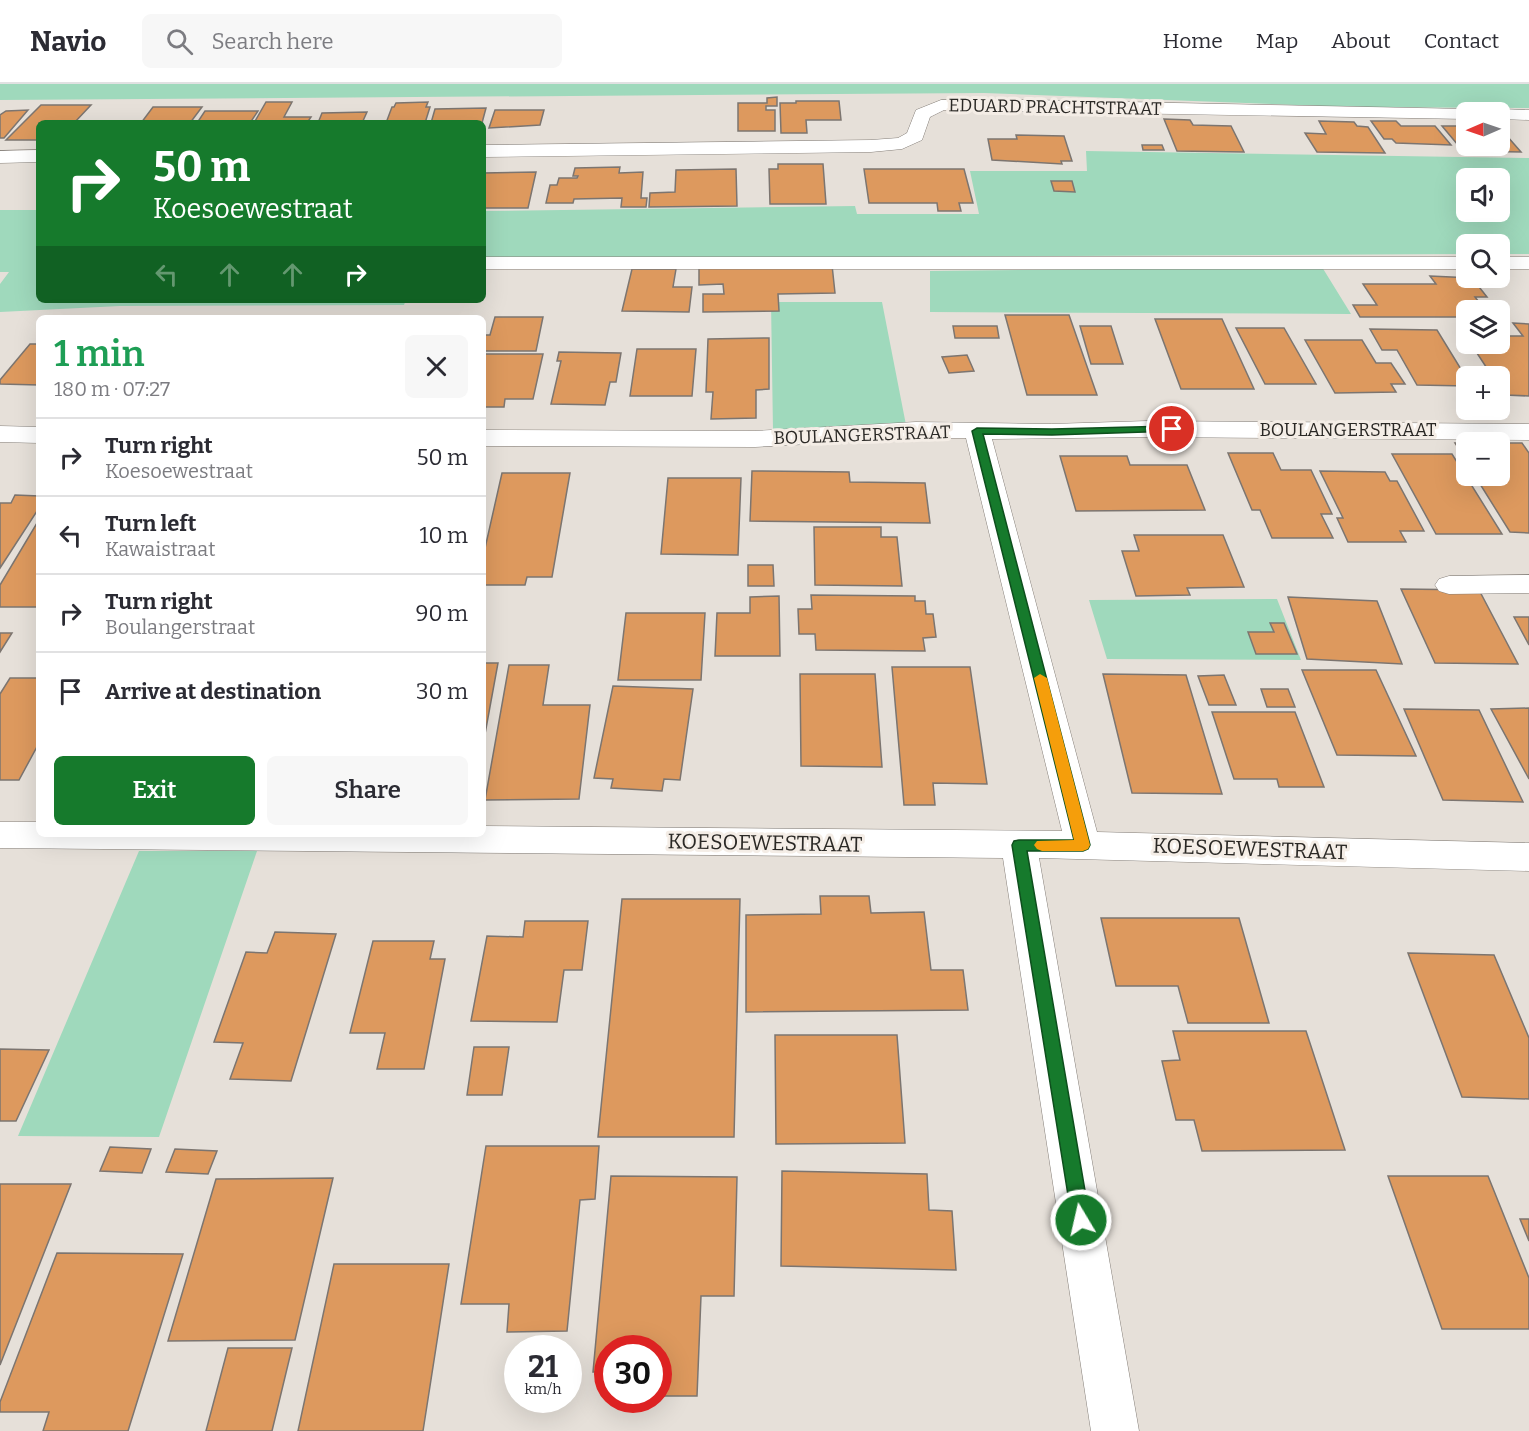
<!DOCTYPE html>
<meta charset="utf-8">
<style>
:root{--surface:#fff;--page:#f7f7f7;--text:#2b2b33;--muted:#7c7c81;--line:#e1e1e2;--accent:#167a2c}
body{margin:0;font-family:Bitter,serif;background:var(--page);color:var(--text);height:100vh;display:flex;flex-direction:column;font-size:22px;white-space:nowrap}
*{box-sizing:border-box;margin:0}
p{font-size:20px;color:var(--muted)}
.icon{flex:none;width:33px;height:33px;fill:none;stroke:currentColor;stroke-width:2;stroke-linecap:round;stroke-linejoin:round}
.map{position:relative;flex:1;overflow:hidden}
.side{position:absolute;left:36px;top:231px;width:450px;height:522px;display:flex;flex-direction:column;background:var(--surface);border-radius:9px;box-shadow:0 6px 24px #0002}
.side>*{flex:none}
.guide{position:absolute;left:36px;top:36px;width:450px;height:183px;border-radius:9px;box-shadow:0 6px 24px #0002;background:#167a2c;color:#fff;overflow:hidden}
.needle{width:39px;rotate:268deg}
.tools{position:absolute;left:1456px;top:18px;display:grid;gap:12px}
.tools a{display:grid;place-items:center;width:54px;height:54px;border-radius:9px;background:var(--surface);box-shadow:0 6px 24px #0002;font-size:30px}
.speed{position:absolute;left:504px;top:1251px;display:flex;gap:12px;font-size:30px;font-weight:700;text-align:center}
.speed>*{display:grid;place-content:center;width:78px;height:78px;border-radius:50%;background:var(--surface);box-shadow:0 6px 24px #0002;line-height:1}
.speed small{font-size:15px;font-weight:400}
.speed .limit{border:9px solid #d22;background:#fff;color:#111}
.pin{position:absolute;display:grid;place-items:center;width:51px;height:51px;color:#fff;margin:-26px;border:3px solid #fff;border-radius:50%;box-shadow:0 2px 6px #0007}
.me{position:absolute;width:66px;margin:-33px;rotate:351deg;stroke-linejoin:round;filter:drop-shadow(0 0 4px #0008)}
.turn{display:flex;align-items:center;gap:21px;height:126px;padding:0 18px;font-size:27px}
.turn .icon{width:78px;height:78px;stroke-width:2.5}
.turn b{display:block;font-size:42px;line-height:51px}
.lanes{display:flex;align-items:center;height:57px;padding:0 18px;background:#0003;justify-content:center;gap:30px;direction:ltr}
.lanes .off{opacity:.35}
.round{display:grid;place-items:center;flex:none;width:63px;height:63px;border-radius:9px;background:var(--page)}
.headline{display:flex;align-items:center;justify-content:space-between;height:102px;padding:0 18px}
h1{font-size:36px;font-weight:600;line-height:45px;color:#1e9e55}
.cta{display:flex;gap:12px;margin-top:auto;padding:12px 18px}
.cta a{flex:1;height:69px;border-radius:9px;background:var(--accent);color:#fff;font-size:24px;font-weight:600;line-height:69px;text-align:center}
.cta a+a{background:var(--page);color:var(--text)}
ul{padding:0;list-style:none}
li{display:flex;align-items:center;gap:18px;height:78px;padding:0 18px;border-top:2px solid var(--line)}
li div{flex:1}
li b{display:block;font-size:22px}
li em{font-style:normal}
header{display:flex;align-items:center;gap:36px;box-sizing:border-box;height:84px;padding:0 30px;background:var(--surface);border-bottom:2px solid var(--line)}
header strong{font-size:28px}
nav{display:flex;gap:33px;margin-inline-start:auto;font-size:21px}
.search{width:420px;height:54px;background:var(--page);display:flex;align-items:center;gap:15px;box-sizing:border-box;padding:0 21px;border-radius:9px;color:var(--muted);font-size:22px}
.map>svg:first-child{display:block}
.green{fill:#9fd9bc;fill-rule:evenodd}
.building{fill:#dd995e;stroke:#7c7570;stroke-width:1.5}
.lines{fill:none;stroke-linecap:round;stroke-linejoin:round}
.minor-casing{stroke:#857f79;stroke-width:1}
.minor{fill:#fff;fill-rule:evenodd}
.route{fill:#167a2c;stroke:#0e4f1d;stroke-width:1.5}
.slow{fill:#f59e0b}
.labels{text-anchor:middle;stroke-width:6;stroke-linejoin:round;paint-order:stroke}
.far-street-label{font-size:18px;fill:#2a2825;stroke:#f4ede6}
.street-label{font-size:21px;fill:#2a2825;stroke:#f4ede6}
</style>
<header>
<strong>Navio</strong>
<div class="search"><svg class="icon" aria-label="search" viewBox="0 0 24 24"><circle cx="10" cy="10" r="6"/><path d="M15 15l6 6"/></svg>Search here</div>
<nav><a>Home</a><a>Map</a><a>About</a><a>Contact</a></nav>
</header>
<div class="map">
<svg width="1529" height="1347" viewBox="0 0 1529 1347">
<rect width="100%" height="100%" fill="#e6e0d9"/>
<path class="green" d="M0,0h1529v24l-181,-1 -364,-14 -984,7z
M1086,67l443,7v96h-29v-10h-33v10l-984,5v-48l372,-5 2,8h122l-9,-43h117zM1467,94h33v34h-33z
M0,126h39v90h367l-2,5 -284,1 -120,6v-28l9,-12h-9z
M1322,183l29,47 -421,-2v-41z
M771,218h111l24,123 -133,6z
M1277,515l24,61 -194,-1 -18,-59z
M139,767h118l-98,286 -141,-1z"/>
<path class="building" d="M777,13v9h-11v4h9v21h-37v-28h29v-5z
M796,17h43l2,19h-35l1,13h-26l-1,-30h16z
M266,18h26l-8,15h27l-4,6h-53z
M428,18l-2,5h4l-5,16h-39l6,-16h2l2,-4z
M41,21h50l-17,18h-35v17h-33z
M153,23h49l-12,16h-49z
M486,24l-4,15h-51l4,-14z
M28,26l-24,28h-4v-23l6,-4z
M495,26h49l-4,15 -51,3z
M205,27h53l-8,12h-53z
M367,28l-5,11h-44l4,-10z
M1164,35l26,1 3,5 38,1 13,26 -67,-1z
M1319,37l35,1 3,4 11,1 17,26 -68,-1 -12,-19 21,1z
M1371,37h25l5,5h34l16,19 -55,-2 -4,-4h-8z
M1442,42h25v20h33v-18l21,24 -58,-1z
M1016,51l48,1 8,25h-11l1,3 -70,-4 -4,-21h29z
M1142,61h20l2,5h-21z
M778,80h45l3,40h-56l-1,-35h9z
M620,83l-1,6 24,-1 -2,26h6l-1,9h-25l1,-9 -48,1 -1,4h-27l4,-18h7l2,-7h18l1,-2h-5l2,-8z
M736,85l1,37 -88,1 1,-14 25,-1 1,-22z
M864,85h100l9,34h-14l2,8h-23l-1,-8h-68z
M536,88l-8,36h-45v-35z
M1051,97h21l3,11 -21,-1z
M832,181l3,28 -57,1 1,17 -76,1v-18h21l-1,-10 -24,1v-19z
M632,185h44l-3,18h19l-3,25 -67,-1z
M1430,192l42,2 15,19h-12l10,13h-18v7h-107l-7,-12h24l-14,-21h73z
M1005,231h64l28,80h-70z
M495,233h48l-7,34h-53v-16h7z
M1155,235h67l32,70h-73z
M1513,239l16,1v72l-24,-1 -5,-7v-12h-8l-21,-32h29v-8h23z
M953,242h44l2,12h-44z
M1080,242h31l12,38h-32z
M1236,244h48l32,56h-51z
M1370,245l67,1 30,49v7l-50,-1 -20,-35h-15z
M769,254v51l-13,1v28l-45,1 2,-27h-7l2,-53z
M1305,256h57l14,23h15l14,21h-14l5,8 -61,1z
M30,260h9v41l-39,-1v-4z
M637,265h59l-4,47h-62z
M559,268l62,1 -5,29h-6l-5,23 -54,-1 10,-43h-4z
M483,270h60l-10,45h-28l-1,8h-21z
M967,271l7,16 -25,2 -7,-16z
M1455,359h12v19z
M1500,359h22l7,10v80l-19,-1 -35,-56h25z
M1228,369h45l8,17h30l21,44h-11l12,24h-61l-12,-28h-8z
M1392,370h60l50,80h-66z
M1060,372h67l3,9h57l18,45 -129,1z
M752,387l97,1 1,10 75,1 5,40 -180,-2z
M1320,387l65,1 5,9h7l27,50h-24l6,11h-58l-11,-24h6z
M502,389h68l-18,104h-25l-2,8h-42v-28z
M668,394h73l-3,77 -77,-1z
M15,411l24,1v12l-39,60v-65h11z
M37,439h2v84h-39v-22z
M814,443h67v10h16l5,49 -87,-1z
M1134,451h89l21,52 -57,1 3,7 -54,1 -14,-45h17z
M748,481h25l1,21h-26z
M1401,505l78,1 39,74 -83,-1z
M811,511l104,1v5h10l1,13h7l3,23 -13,1 2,13 -109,-1 -1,-16h-16l-1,-25h14z
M779,512l1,60h-65l2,-43h33v-16z
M1288,513l89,4 25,63 -95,-5z
M626,529h79l-4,67h-83z
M1514,533h15v28z
M1270,539h14l13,31h-41l-8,-22h26z
M0,549h12l-12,19z
M483,579h15l-15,82z
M509,581h40l-6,40h47l-11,94 -94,1z
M892,583h78l17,117 -54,-1 2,22h-31z
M1302,586h74l40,86 -79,-1z
M800,590h75l7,93 -81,-1z
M1103,590l83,1 36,119 -90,-1z
M1224,591l12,30h-27l-11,-29z
M10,594h29v65l-20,37h-19v-86z
M613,602l80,3 -13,91 -16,-1 -2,12 -51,-3 2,-9 -19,-1z
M1261,605h27l7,18h-28z
M1529,624v71l-38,-70z
M1404,625l75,1 44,92 -80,-2z
M1212,628h83l29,75h-45l-2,-8h-43z
M820,812h49l2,17 53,-1 7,58h32l5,40 -222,2v-97l75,-1z
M622,815h118l-6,238h-136z
M1101,834h138l30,105h-81l-10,-37h-62z
M525,837h63l-6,49h-18l-7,52 -86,-1 16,-85 36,1z
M275,848l61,2 -45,147 -61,-2 13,-36 -29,-1 32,-90 21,1z
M373,857h61l-4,18h15l-21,110h-47l8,-36h-35z
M1408,869l86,2 35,83v61l-67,-2z
M1173,947h133l39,119 -143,1 -8,-31h-18l-14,-59 18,-1z
M775,951h122l8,108 -129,1z
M474,963h35l-7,48h-35z
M0,965l49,1 -33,71h-16z
M486,1062h113l-4,53 -15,1 -13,131 -60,1 2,-28h-48z
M110,1063l41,2 -9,24 -42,-2z
M175,1065l42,2 -9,23 -42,-2z
M782,1087l145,3 2,36 23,1 4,59 -175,-4z
M611,1092l126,1 -3,119h-33l-4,100h-39v-48h-50v24h-15z
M1388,1092h100l41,102v51h-87z
M333,1094l-38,162 -127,1 48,-162z
M0,1100h71l-71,181z
M1520,1135h9v22z
M57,1169l126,1 -55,177h-85l6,-19h-49v-10z
M334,1180h115l-26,167h-125z
M228,1264h64l-20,83h-66z"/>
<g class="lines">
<defs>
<path id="minor" d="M984,15l483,10 8,3h-8v7l-523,-9 -14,7 -8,23 -20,9 -31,3 -388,5v-12l388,-5 27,-2 9,-5 9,-23 25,-10z
M1500,25l29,1v10l-29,-1v-7h-8z
M39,66v12l-39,1v-12z
M483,173h984v12h-984z
M1500,173h29v12h-29z
M1148,337l381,3v16l-381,-3 -156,2 105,393 432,11v28l-490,-13 100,573h-48l-88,-573 -1003,-10v-26h39v12h444v-8l579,5 -96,-393h-50l-161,9 -272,-1v-16l272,1 161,-9 135,2z
M0,342l39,1v16l-39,-1z
M1529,491v18l-80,1 -10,-3 -4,-6 4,-6 10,-3z"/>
</defs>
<use href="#minor" class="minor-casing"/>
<use href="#minor" class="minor"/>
</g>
<path class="route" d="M1172,342l5,3 -1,2 -124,4 -69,-1 107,411 -2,4 -5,2h-56l63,369 -3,6 -6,3 -7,-3 -2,-6 -60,-375 2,-4 5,-1h55l-102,-409 5,-3 75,1z"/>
<path class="slow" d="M1040,590l7,4 43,167 -2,4 -5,2h-41l-5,-2 -3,-4 3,-4 37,-1 -40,-162z"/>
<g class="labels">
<g class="far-street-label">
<text transform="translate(1055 23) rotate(1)" y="6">EDUARD PRACHTSTRAAT</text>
<text x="1348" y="352">BOULANGERSTRAAT</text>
<text transform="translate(862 351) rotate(-2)" y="6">BOULANGERSTRAAT</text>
</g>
<g class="street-label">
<text transform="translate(765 759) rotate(1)" y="7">KOESOEWESTRAAT</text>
<text transform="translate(1250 765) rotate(2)" y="7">KOESOEWESTRAAT</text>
</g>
</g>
</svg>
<div class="tools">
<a><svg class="needle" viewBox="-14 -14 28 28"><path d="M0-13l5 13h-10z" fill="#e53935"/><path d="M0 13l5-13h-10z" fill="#7c7c81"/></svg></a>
<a><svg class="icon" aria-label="sound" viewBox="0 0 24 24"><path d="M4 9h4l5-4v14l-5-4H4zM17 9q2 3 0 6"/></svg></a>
<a><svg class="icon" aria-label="search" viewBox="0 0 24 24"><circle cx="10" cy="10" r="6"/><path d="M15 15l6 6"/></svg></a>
<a><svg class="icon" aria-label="layers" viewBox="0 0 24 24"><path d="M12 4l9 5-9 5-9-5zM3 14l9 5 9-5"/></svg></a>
<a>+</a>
<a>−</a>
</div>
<div class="speed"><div>21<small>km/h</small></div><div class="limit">30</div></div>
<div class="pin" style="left:1172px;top:345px;background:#d93025"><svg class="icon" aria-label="arrive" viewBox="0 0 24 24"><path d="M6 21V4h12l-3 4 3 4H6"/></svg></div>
<svg class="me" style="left:1081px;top:1136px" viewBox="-20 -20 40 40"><circle r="17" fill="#167a2c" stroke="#fff" stroke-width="3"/><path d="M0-11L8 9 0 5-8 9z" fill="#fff"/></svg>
<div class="guide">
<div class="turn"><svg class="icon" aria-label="right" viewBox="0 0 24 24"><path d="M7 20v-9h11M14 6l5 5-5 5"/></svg><div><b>50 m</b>Koesoewestraat</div></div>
<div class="lanes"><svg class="icon off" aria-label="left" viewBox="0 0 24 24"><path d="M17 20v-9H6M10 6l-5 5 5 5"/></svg><svg class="icon off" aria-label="ahead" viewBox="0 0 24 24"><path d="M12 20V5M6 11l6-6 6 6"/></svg><svg class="icon off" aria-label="ahead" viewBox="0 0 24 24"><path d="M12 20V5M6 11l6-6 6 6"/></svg><svg class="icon" aria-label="right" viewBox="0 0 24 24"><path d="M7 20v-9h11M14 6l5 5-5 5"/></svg></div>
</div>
<section class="side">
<div class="headline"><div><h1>1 min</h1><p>180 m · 07:27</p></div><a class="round"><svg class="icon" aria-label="close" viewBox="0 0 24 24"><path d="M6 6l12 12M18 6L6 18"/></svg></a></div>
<ul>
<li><svg class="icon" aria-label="right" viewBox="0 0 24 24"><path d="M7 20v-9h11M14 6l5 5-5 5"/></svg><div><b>Turn right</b><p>Koesoewestraat</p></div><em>50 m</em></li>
<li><svg class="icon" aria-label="left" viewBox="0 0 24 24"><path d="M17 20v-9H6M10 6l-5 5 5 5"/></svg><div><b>Turn left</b><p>Kawaistraat</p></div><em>10 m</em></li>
<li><svg class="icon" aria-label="right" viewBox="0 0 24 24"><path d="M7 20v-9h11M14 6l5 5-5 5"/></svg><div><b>Turn right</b><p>Boulangerstraat</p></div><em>90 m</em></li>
<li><svg class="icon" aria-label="arrive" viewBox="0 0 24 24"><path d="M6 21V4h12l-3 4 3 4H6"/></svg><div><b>Arrive at destination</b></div><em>30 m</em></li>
</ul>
<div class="cta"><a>Exit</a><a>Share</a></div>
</section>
</div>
